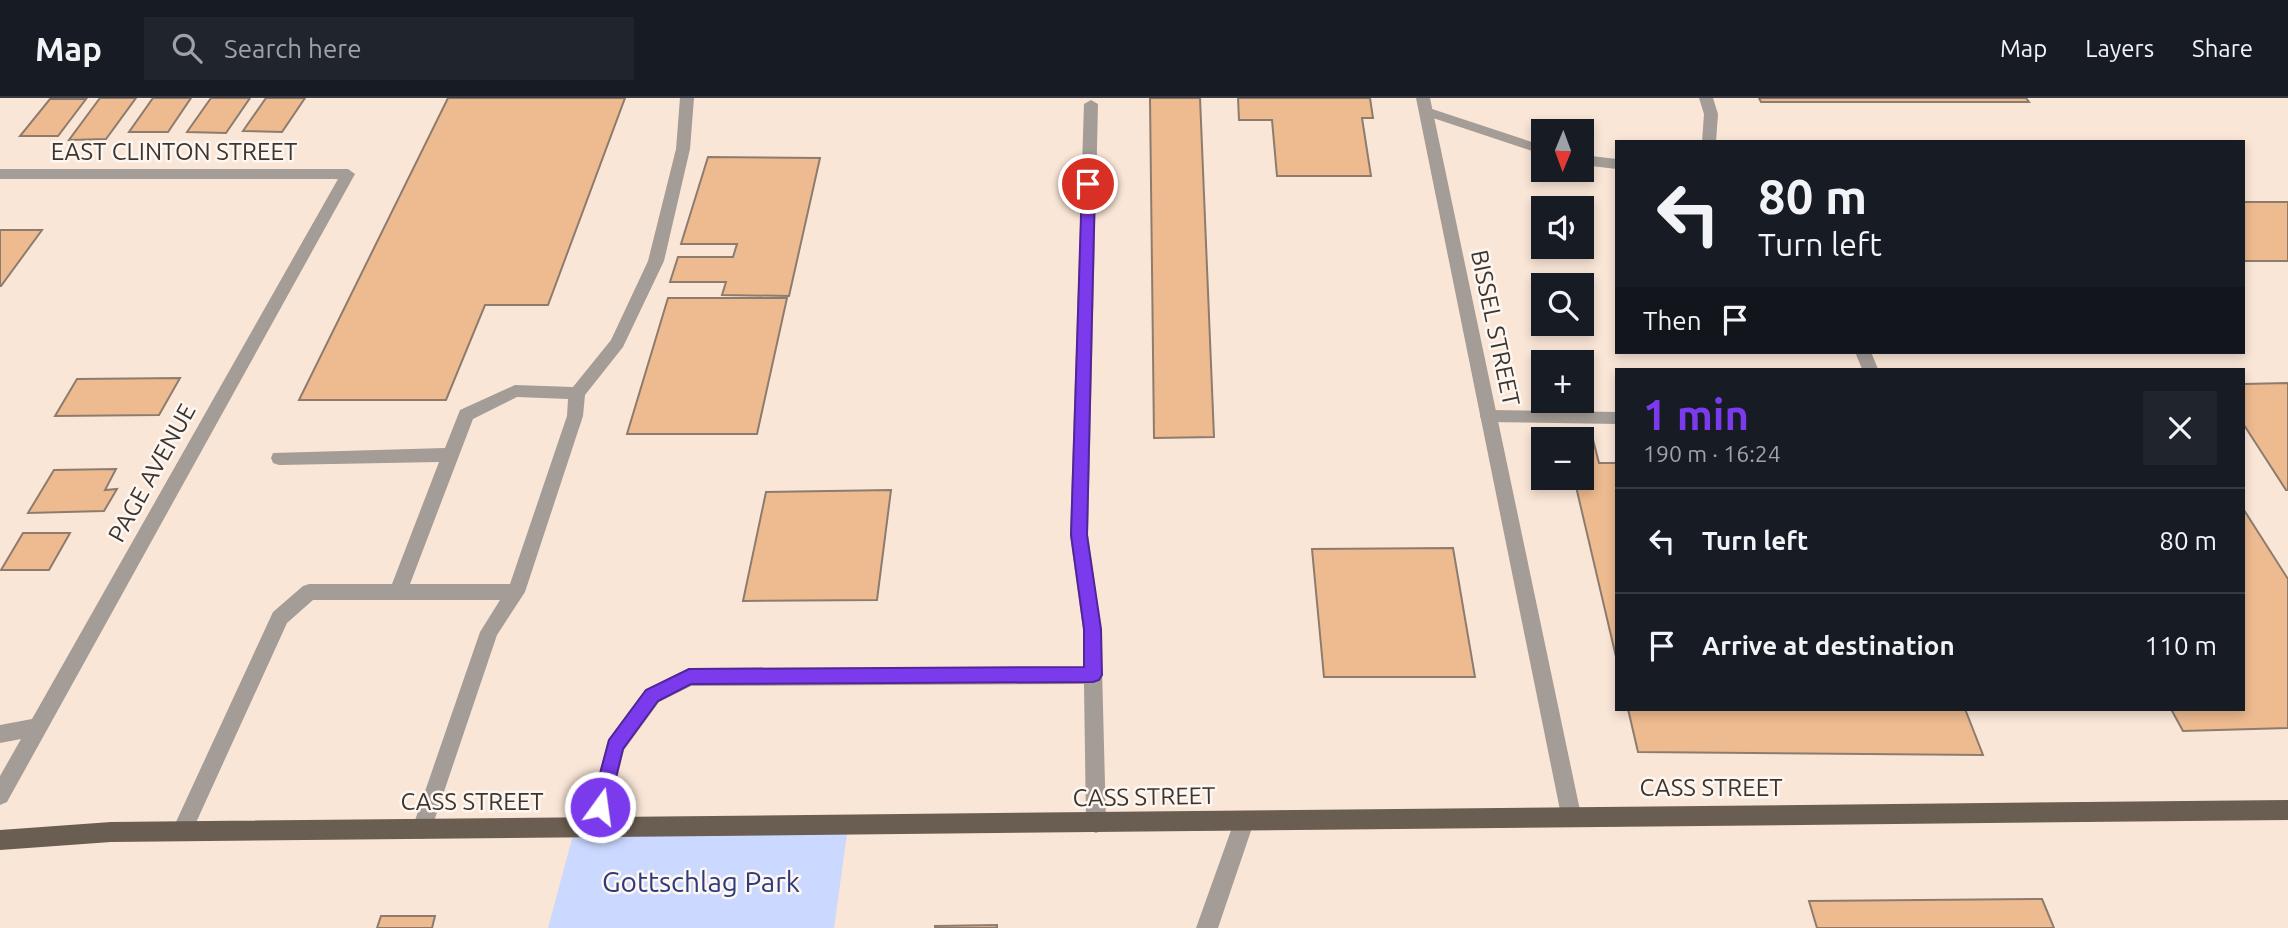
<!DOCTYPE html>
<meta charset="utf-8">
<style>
:root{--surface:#171b24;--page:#20242c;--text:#f1f3f6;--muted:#9ea1a6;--line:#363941;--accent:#7c3aed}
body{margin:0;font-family:Ubuntu,sans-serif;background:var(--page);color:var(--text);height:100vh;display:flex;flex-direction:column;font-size:26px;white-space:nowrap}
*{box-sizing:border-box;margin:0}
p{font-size:23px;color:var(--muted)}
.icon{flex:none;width:38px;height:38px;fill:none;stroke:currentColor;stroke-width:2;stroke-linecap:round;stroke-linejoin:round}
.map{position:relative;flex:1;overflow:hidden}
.sheet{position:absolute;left:1615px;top:270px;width:630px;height:343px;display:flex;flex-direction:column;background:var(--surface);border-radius:0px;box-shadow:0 4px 10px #0003}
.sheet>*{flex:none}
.guide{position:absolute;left:1615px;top:42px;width:630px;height:214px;border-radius:0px;box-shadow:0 4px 10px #0003;background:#171b24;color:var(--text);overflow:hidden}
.needle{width:46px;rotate:181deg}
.tools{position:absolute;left:1531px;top:21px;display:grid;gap:14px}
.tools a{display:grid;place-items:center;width:63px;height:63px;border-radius:0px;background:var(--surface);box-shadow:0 4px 10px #0003;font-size:35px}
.pin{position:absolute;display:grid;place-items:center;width:60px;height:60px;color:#fff;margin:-30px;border:4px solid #fff;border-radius:50%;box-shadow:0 2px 7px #0007}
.me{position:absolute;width:77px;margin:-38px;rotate:14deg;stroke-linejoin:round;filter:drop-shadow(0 0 5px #0008)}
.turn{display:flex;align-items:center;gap:24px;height:147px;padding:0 28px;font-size:32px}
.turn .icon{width:91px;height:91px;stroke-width:2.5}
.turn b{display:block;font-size:49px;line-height:60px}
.then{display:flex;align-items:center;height:66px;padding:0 28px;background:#0003;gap:14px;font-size:26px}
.round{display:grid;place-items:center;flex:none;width:74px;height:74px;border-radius:0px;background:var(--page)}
.head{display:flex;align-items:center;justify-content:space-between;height:119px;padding:0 28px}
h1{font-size:42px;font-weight:700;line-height:52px;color:var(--accent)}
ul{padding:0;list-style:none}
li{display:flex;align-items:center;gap:21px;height:105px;padding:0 28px;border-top:2px solid var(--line)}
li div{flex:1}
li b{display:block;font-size:26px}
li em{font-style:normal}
header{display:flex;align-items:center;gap:42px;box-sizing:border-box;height:98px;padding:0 35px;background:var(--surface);border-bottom:2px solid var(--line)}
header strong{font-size:33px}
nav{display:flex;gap:38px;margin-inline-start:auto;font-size:24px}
.search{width:490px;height:63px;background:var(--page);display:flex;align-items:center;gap:18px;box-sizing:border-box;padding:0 24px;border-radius:0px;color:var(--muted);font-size:26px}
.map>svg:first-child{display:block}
.green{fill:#cbd8ff}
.building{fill:#eebb90;stroke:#8d7c6e;stroke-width:2}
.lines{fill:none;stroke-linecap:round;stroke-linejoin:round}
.service{fill:#a49c96;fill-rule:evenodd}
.minor{fill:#a49c96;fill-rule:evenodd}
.primary{fill:#6a5d51;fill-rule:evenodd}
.route{fill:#7c3aed;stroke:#51269a;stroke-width:2}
.labels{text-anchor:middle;stroke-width:5;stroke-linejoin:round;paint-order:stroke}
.street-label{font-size:24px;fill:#3d352f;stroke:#fef6f0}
.near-park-label{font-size:28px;fill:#2c3b7d;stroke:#fef6f0}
</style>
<header>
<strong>Map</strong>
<div class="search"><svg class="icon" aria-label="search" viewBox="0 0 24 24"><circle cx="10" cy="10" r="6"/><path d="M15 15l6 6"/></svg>Search here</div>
<nav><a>Map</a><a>Layers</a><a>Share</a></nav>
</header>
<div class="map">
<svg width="2288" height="830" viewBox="0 0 2288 830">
<rect width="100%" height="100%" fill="#fae6d7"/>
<path class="green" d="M847,736l-13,94h-286l25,-93z"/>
<path class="building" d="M100,0h36l-30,41 -37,1z
M153,0h38l-23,34h-39z
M211,0h39l-24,35 -39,-1z
M266,0h39l-23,34 -39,-1z
M448,0h177l-77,207h-63l-39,95h-147z
M1150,0h50l14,339 -60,1z
M1238,0h132l3,20h-11l9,58h-94l-5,-56h-33z
M1759,0h267l3,4h-268z
M50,1h36l-28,37h-38z
M708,59l112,1 -31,138 -67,-1 4,-13h-56l8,-25h55l4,-13h-56z
M2244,104h44v59h-44z
M0,132h42l-41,56h-1z
M668,200h119l-30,136h-130z
M180,280l-21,37 -104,1 22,-37z
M2288,285v107h-2l-42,-65v-41z
M1565,337l27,1 7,27h18v198l-43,-183h8v-39h-16z
M116,371l-11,21 12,-1 -13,22 -76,2 26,-43z
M891,392l-14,110 -134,1 23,-109z
M2244,412l44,69v149l-105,3 -12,-22h73z
M23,435h47l-21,37h-48z
M1453,450l22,129h-151l-12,-128z
M1628,611h337l18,46 -345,-3z
M2042,801l12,29h-237l-8,-27z
M381,818h54l-3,12h-55z
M997,827v3h-62v-2z"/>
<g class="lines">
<path class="service" d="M680,0h14l-4,51 -26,112 -41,86 -38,48 -2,21 -58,176 -28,43 -68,201 -7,3 -7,-3 -3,-7 68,-197 20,-32h-187l-26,23 -98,215 -7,3 -7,-3 -3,-7 3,-7 98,-212 30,-26 6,-2h83l47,-122 -160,3 -6,-2 -2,-5 2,-5 172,-5 15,-38 55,-25 58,2 38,-47 37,-79 28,-112zM517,299l51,2 -1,17 -57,168h-100l63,-165z
M1699,0h14l5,16 -2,28h-14l2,-28z
M1091,2l7,4 -10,431 13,94 5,194 -3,7 -7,3 -7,-3 -3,-7 -2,-139 -393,2 -32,16 -35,48 -19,78 -3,7 -7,3 -7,-3 -3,-7 23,-88 37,-50 44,-22 394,-1v-38l-13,-94 14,-431z
M1426,9l118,39v9l-123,-41 -2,-3z
M1582,57l35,4v10l-35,-4z
M1855,254h16l7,17h-16z
M1488,312l129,2v12l-129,-2 -6,-1 -2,-5 2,-5z"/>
<path class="minor" d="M1416,0h14l151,717 -3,7 -7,3 -7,-3 -3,-7z
M0,71h348l7,5 -348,628 -7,3v-29l21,-37 -21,4v-18l32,-6 306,-540h-338z
M1244,714l7,3 3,7 -36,106h-22l38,-106 3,-7z"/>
<path class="primary" d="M2288,702v20l-2177,22 -111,8v-20l111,-8z"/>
</g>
<path class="route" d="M1088,82l7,4 -8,351 14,94 1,46 -3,5 -6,2 -402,2 -33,17 -35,48 -16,65 -7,2 -6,-2 -3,-7 18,-67 37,-50 43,-21 395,-2v-38l-13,-94 11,-351z"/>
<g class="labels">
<g class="street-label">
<text x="174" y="62">EAST CLINTON STREET</text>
<text transform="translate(1495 230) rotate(78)" y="8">BISSEL STREET</text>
<text transform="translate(152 375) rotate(-61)" y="8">PAGE AVENUE</text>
<text x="1711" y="698">CASS STREET</text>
<text transform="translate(1144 699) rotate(-1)" y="8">CASS STREET</text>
<text x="472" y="712">CASS STREET</text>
</g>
<g class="near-park-label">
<text x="701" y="794">Gottschlag Park</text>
</g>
</g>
</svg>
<div class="tools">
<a><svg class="needle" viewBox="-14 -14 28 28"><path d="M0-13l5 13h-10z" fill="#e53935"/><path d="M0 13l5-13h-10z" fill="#9ea1a6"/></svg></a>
<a><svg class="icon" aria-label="sound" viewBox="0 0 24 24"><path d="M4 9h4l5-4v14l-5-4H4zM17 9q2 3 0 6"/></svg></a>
<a><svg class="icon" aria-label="search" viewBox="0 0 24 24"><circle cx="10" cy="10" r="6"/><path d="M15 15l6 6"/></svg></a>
<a>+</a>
<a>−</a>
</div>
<div class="pin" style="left:1088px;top:86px;background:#d93025"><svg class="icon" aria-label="arrive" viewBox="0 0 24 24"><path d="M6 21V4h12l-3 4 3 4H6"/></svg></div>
<svg class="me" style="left:600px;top:709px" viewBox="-20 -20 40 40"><circle r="17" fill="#7c3aed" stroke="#fff" stroke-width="3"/><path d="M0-11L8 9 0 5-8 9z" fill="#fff"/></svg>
<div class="guide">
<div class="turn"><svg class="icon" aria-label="left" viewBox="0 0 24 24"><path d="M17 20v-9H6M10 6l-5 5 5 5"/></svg><div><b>80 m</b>Turn left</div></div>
<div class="then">Then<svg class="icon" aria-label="arrive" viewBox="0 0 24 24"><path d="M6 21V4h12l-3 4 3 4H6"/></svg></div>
</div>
<section class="sheet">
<div class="head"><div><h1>1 min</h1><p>190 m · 16:24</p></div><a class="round"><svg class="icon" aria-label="close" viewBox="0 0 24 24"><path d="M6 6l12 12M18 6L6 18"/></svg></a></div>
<ul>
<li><svg class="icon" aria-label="left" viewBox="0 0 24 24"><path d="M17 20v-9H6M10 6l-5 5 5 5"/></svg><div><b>Turn left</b></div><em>80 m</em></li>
<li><svg class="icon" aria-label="arrive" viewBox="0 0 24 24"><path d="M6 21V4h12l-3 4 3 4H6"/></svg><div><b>Arrive at destination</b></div><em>110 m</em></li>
</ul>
</section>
</div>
